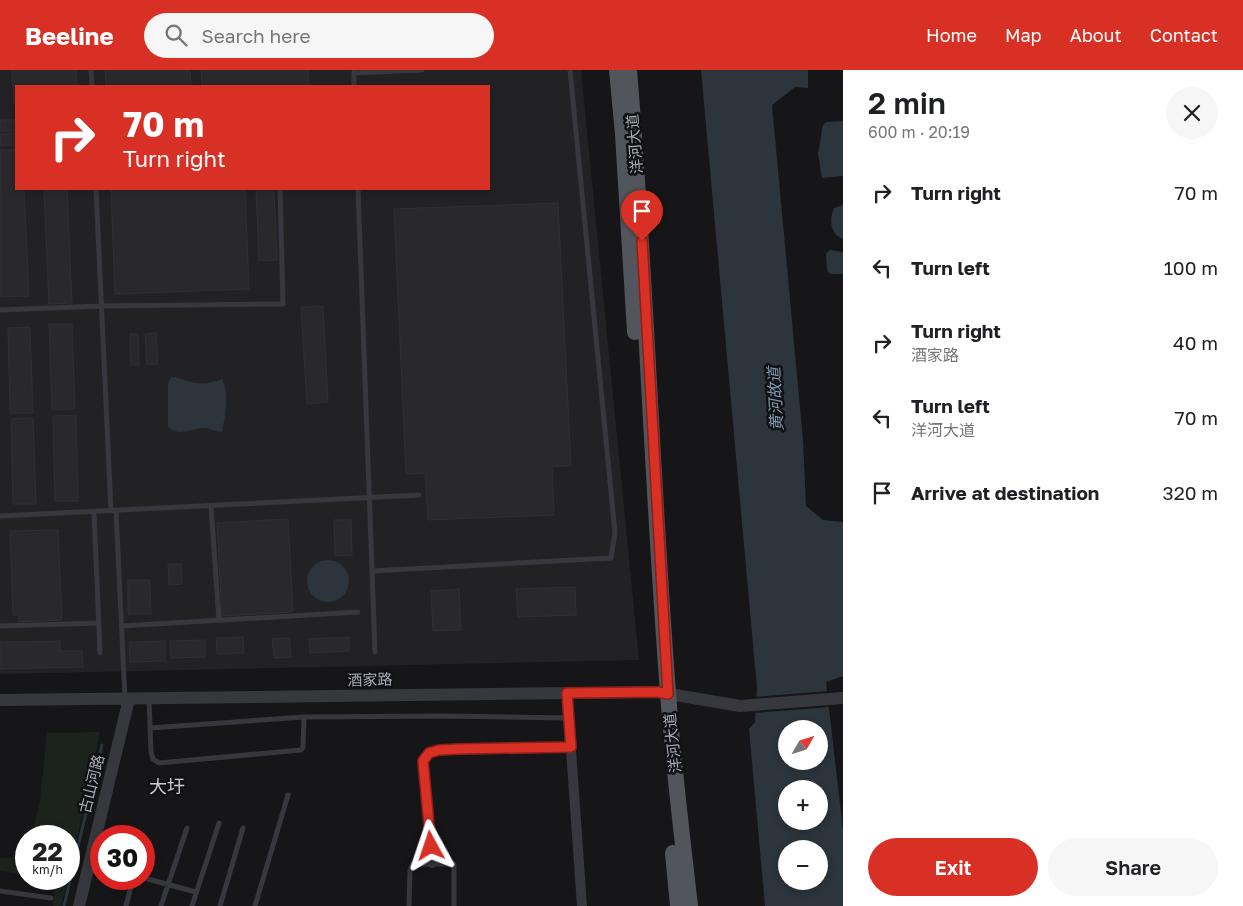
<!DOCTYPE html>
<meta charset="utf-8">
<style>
:root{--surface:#fff;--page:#f6f6f6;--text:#202124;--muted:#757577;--accent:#d93025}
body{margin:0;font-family:"Golos Text","Noto Sans SC",sans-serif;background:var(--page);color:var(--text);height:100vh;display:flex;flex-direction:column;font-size:19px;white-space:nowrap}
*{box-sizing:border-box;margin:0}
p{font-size:16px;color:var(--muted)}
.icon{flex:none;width:28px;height:28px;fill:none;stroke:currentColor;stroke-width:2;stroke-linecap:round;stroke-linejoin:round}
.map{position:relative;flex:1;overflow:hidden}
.side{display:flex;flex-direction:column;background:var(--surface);width:400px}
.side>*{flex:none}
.hud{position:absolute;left:15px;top:15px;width:475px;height:105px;border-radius:0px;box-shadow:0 2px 8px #0003;background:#d93025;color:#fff;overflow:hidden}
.needle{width:32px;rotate:51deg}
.buttons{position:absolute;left:778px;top:650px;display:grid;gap:10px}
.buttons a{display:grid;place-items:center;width:50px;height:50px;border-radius:50%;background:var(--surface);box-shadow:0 2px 8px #0003;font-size:25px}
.speed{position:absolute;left:15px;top:755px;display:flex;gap:10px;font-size:25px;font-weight:700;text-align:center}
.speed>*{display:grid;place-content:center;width:65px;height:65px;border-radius:50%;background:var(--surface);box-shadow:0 2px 8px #0003;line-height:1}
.speed small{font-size:12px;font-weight:400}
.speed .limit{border:8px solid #d22;background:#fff;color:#111}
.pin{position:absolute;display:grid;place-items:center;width:42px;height:42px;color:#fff;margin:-51px -21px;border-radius:50% 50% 50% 0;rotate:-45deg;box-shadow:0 0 5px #0007}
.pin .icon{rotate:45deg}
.me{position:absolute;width:55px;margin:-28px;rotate:355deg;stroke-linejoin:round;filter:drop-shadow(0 0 4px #0008)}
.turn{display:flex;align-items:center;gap:18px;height:105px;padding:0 25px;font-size:22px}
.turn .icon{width:65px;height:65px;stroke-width:2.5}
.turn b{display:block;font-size:35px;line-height:42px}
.round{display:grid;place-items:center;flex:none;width:52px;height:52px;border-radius:26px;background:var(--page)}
.overview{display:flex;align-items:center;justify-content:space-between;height:85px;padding:0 25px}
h1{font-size:30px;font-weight:600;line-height:38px}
.button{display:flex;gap:10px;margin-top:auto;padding:10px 25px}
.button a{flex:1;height:58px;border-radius:30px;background:var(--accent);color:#fff;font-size:20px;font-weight:600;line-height:58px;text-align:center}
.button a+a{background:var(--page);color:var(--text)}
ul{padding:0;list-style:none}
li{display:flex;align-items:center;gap:15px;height:75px;padding:0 25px}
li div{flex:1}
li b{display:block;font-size:19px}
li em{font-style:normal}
header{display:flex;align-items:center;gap:30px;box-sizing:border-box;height:70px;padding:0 25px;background:var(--accent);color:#fff}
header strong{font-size:24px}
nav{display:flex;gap:28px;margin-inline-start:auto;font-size:18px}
.search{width:350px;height:45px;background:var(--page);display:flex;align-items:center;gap:12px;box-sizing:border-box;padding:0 18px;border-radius:28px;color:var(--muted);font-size:19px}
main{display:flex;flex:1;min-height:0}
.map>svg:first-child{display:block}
.built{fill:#222225;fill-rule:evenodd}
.green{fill:#1c231d}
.water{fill:#2c353c;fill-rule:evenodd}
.pier{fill:#161618}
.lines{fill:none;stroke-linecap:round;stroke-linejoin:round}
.stream{stroke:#2c353c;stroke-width:3}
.building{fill:#29292c;stroke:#303034}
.service{stroke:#37383d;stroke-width:5}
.minor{stroke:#37383d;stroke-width:10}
.tertiary{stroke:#37383d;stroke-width:12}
.primary{stroke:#53555c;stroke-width:16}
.route-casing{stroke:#8d1f18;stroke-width:12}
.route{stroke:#d93025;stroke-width:9}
.labels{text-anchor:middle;stroke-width:5;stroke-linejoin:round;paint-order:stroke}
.street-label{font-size:15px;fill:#a8adb8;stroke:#111113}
.water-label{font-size:16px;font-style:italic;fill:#7f9bb3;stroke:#111113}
.quarter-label{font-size:18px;fill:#c9ccd4;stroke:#111113}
</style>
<header>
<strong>Beeline</strong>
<div class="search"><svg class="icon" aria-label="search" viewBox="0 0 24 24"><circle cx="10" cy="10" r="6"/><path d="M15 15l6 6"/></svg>Search here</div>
<nav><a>Home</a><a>Map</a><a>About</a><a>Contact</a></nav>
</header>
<main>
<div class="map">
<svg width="843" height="836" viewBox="0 0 843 836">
<rect width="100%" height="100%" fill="#161618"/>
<path class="built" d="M0,0h581l58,590 -639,14zM16,16h473v103h-473z"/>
<path class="green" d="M100,662l-31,142v-38h-37l8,-36 7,-67z
M26,787v18l-26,-4v-13z
M56,809h12l-7,27h-8z"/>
<path class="water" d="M701,0h107v18l-13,-1 -23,18 31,335 3,66 17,14 20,2v154l-17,6 17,148v76h-78l-16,-177 6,-7 2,-34zM786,659h33v32h-33zM786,719h33v32h-33zM786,779h33v32h-33z
M843,51v55l-21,2 -4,-25 5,-28 3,-3z
M843,135v34c-13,-5 -14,-19 -9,-31z
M830,180l13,2v22h-12l-4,-3 -1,-18z
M171,307c6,0 10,2 16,4 12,4 23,3 35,-2 8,15 3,37 0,53 -6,0 -10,-3 -16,-4 -14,-1 -25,10 -38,-1v-43z
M307 511a21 21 0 1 1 42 0a21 21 0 1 1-42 0Z"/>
<path class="pier" d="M829,621l2,16 -78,6 1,-16z"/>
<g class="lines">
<path class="stream" d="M64,836l38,-161"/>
</g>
<path class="building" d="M12,0h64l1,16h-61v18h-2z
M105,0h85l1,16h-85z
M201,0h107l1,16h-107z
M0,50h16v11h-16z
M16,63v12l-16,1v-12z
M0,80h16v39h8l5,107 -29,1z
M44,119h23l5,114 -23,1z
M111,119h134l4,100 -134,5z
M256,119h18l3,71 -18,1z
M558,133l13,263h-19l2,49 -126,5 -3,-47 -19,1 -12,-265z
M323,236l5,96 -21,2 -6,-97z
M49,254h23l3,85 -23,1z
M30,257l3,86h-23l-2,-85z
M156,263l2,31 -11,1 -2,-31z
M130,264h8l1,31h-8z
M76,345l2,86h-23l-2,-85z
M33,348l3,86h-23l-2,-85z
M288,449l5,93 -71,4 -5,-93z
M334,450h17l1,35 -17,1z
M58,460l4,90 -43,2v-7h-6l-3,-84z
M168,494h13l1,20 -13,1z
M128,510h22l1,34h-23z
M575,517l1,28 -58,2 -2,-28z
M459,519l2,41 -28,1 -2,-40z
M243,567l1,16 -27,1 -1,-16z
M349,567v14l-39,2 -1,-14z
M289,568l2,19 -17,1 -2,-19z
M205,570v17l-34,1 -1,-17z
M60,571v10h22l1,16 -83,2v-27z
M165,571v20l-35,1 -1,-20z"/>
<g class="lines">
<path class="service" d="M91,0l1,16
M354,2v14
M354,3l68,-3
M96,119l15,322
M358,119l17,463
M0,240l101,-4 182,-2 -3,-115
M211,436l8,114
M116,441l9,188
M94,442l6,141
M0,446l419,-21
M372,501l239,-13 4,-25 -45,-463
M0,556l99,-3
M121,556l237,-14
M149,629l2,53 2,7 6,4 142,-13 2,-3 1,-30
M150,658l154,-11 140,-1 125,2
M88,801l13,1
M144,808l52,14
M0,821l51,7
M126,836l7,-27
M161,836l26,-78
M192,836l27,-83
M220,836l23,-78
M255,836l33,-111
M409,836l1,-36 3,-6h41v42"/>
<path class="minor" d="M567,623l15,213
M432,793l-9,-102 6,-8 10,-3 132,-3"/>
<path class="tertiary" d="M0,630l658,-8 82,14 103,-8
M79,836l50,-207"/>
<path class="primary" d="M617,0l6,64 12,198
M629,0c17,207 23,415 39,622 5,72 14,143 22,214
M673,783l5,53"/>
</g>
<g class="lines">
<defs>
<path id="route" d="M431,776l-8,-85 6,-8 10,-3 20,-1 112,-2 -4,-54 91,-1 10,2 -26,-453"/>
</defs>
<use href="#route" class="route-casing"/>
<use href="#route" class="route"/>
</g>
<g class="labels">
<g class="street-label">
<text transform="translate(635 74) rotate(-95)" y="5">洋河大道</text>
<text transform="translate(370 610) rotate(-1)" y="5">酒家路</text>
<text transform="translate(673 673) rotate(-96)" y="5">洋河大道</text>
<text transform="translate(92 714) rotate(-76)" y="5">古山河路</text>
</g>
<g class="water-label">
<text transform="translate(775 329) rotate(-93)" y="6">黄河故道</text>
</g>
<g class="quarter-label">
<text x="167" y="723">大圩</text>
</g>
</g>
</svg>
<div class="buttons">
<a><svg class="needle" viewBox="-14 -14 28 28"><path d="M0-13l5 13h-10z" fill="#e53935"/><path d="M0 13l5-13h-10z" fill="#757577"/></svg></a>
<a>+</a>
<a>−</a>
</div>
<div class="speed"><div>22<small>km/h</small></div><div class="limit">30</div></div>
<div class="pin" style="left:642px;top:171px;background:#d93025"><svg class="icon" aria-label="arrive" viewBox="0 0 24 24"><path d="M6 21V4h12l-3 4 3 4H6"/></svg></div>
<svg class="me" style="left:431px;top:776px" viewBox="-20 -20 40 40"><path d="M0-17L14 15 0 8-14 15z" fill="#d93025" stroke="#fff" stroke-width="4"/></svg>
<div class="hud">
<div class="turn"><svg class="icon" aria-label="right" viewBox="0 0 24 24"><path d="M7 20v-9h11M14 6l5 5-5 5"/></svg><div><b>70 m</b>Turn right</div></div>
</div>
</div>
<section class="side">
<div class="overview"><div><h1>2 min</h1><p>600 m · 20:19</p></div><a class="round"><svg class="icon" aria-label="close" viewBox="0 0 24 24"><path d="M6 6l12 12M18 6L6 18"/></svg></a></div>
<ul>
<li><svg class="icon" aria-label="right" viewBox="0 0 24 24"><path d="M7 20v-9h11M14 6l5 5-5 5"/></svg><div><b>Turn right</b></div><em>70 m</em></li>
<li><svg class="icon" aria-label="left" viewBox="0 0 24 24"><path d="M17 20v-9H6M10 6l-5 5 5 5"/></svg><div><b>Turn left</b></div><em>100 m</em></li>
<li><svg class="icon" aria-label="right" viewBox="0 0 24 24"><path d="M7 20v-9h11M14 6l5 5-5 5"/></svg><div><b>Turn right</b><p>酒家路</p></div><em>40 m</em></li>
<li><svg class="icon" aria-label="left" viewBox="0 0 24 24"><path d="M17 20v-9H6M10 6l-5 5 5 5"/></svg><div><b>Turn left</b><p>洋河大道</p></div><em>70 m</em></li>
<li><svg class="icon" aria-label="arrive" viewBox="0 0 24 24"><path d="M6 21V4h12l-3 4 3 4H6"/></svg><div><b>Arrive at destination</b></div><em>320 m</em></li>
</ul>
<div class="button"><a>Exit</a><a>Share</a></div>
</section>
</main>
